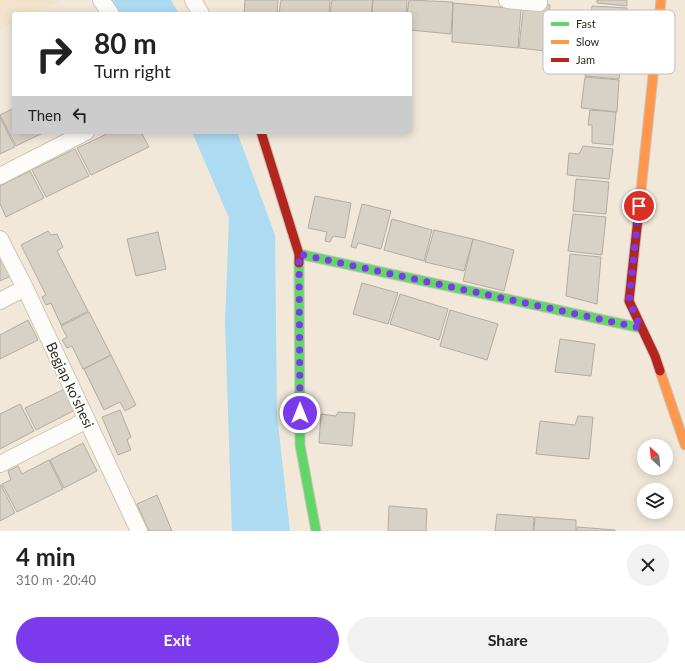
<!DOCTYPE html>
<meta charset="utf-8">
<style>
:root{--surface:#fff;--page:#f2f2f2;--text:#222;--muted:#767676;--accent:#7c3aed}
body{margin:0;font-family:Lato,sans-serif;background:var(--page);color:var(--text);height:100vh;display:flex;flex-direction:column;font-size:15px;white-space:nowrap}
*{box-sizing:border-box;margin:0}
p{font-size:13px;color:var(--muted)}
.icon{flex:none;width:22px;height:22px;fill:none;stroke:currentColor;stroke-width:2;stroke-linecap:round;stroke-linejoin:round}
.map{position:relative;height:531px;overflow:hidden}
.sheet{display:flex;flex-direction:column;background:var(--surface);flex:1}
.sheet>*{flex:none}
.banner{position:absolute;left:12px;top:12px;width:400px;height:122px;border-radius:4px;box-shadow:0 2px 10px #0003;background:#fff;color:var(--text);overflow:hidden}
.needle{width:26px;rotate:333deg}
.fabs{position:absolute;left:637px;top:439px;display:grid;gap:8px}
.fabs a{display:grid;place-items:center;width:36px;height:36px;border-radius:50%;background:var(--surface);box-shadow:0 2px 10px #0003;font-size:20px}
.pin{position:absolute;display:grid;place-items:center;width:34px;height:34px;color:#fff;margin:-17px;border:2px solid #fff;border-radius:50%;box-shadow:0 1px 4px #0007}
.me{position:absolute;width:44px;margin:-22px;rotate:0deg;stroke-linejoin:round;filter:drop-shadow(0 0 3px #0008)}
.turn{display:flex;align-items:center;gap:14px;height:84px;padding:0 16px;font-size:18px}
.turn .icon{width:52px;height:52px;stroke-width:2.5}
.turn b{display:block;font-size:28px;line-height:34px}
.then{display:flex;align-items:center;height:38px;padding:0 16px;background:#0003;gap:8px;font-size:15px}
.round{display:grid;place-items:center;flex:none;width:42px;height:42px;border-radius:21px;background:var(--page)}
.headline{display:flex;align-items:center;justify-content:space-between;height:68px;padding:0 16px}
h1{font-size:24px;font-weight:700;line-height:30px}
.button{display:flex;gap:8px;margin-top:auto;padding:8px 16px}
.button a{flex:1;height:46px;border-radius:24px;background:var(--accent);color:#fff;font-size:16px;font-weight:700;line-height:46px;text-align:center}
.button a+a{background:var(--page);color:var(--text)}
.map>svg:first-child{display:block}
.built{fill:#f2e4cc}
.water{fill:#acdbf2}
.building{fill:#d8d1c6;stroke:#b3aca1}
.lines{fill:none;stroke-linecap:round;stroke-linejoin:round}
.street-casing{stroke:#cbc4b9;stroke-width:18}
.fast-casing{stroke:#cbc4b9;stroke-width:11}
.slow-casing{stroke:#cbc4b9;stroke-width:11}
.jam-casing{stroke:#cbc4b9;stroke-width:11}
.street{stroke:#fdfcf9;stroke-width:16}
.fast{stroke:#63d668;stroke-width:9}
.slow{stroke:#ff974d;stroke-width:9}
.jam{stroke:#b3261e;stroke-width:9}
.route{stroke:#7c3aed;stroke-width:7;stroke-dasharray:0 12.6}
.labels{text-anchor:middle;stroke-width:3.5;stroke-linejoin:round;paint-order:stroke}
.street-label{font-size:14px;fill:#2d271d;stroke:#fff}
.key{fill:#fff;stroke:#c0bebb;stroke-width:1}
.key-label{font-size:11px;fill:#2d271d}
</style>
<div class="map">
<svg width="685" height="531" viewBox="0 0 685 531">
<rect width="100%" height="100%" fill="#f1e8da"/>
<path class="built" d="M0,0h62l-29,14h-19v9l-14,7z"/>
<path class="water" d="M110,0h61l8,14h-59z
M192,132h45l38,103 2,180 13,116h-58l-7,-208 4,-105z"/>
<path class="building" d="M245,0h33l-1,14h-33z
M281,0h49l-1,14h-50z
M332,0h41l-1,14h-42z
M373,0h34l-1,14h-35z
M409,0l44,2 -2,32 -41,-4v-16h-3z
M597,0h30v6l-30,-3z
M453,3l68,6 -3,39 -66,-6z
M524,3l26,2 -5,46 -26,-3z
M592,6l35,2 -8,71 -34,-3z
M585,77l34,3 -2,32 -36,-4z
M14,108v24h31l-29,14 -16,-31z
M590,110l26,2 -3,33 -21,-2v-18h-4z
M0,117l15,30 -15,7z
M111,132h30l8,15 -58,28 -14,-27z
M583,146l30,3 -4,30 -42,-4 2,-22 10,1z
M75,149l14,27 -43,21 -14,-27z
M30,171l14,27 -38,19 -6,-13v-18z
M576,179l33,3 -3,32 -33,-3z
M315,196l36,7 -6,35 -12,-2 -3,6 -5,-1 2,-9 -19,-4z
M362,204l29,7 -10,38 -23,-6 -2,5 -5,-1z
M573,214l33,3 -4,38 -34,-4z
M392,219l40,11 -8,31 -40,-11z
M434,230l39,9 -9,32 -39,-9z
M48,231l3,4 6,-1 6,13 -6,4 31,60 -27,14 -10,-22 -5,2 -4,-8 4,-2 -25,-50z
M158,232l8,37 -30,7 -9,-37z
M473,239l41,11 -10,41 -41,-10z
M570,254l31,3 -4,47 -31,-8z
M0,256l11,20 -11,5z
M362,283l36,10 -10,31 -35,-10z
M400,294l48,15 -9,31 -49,-16z
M450,310l48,14 -11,36 -47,-14z
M89,312l22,43 -28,14 -11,-23 -5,2 -5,-8 5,-3 -6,-11z
M28,320l10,20 -38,19v-24z
M560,339l35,5 -4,32 -36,-4z
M111,355l25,50 -11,6 -5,-9 -16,8 -20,-41z
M67,388l10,21 -41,21 -11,-22z
M20,404l14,27 -34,18v-35z
M120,410l11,27 -4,3 4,10 -13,5 -16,-38z
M338,412l17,1 -3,33 -33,-3 2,-29 15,2z
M578,416l15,1 -4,42 -53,-5 4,-33 35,4z
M83,443l14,28 -33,17 -14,-28z
M49,460l14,29 -46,23 -15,-28 9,-4 -3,-9 10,-5 4,8z
M0,485h1l14,28 -15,8z
M157,495l15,36h-23l-12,-27z
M389,506l38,3 -1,22h-38z
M497,514l37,3 -1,14h-38z
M535,517l41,3v11h-42z
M577,527l38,3v1h-38z"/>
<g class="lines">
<defs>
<path id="street" d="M101,0l10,14
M193,0l8,14
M507,0l32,3v-3
M0,176l86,-44
M0,239l25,49 114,243
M0,301l25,-13
M0,464l87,-44"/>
<path id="fast" d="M299,254l342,74
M299,263l1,182 16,86"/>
<path id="slow" d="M639,209l22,-209
M660,371l25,74"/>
<path id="jam" d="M261,132l38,122v9
M639,209l-10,92 26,55 5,15"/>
</defs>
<use href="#street" class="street-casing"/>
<use href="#fast" class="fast-casing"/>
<use href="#slow" class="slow-casing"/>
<use href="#jam" class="jam-casing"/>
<use href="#street" class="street"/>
<use href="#fast" class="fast"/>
<use href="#slow" class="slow"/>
<use href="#jam" class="jam"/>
</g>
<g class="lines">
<path class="route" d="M300,413l-1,-159 342,74 -12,-27 10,-95"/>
</g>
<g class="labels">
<g class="street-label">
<text transform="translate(70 385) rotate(65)" y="5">Begjap ko'shesi</text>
</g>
</g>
<rect x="543" y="10" width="132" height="64" rx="6" class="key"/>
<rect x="551" y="22" width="18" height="4" fill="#63d668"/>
<rect x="551" y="40" width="18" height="4" fill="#ff974d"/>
<rect x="551" y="58" width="18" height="4" fill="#b3261e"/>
<g class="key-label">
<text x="576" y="28">Fast</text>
<text x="576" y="46">Slow</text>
<text x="576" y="64">Jam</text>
</g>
</svg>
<div class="fabs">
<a><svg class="needle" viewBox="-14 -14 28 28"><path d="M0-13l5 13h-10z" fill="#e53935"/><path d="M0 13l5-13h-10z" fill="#767676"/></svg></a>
<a><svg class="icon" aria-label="layers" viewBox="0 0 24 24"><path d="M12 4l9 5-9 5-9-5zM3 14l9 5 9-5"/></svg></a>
</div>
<div class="pin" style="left:639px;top:206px;background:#d93025"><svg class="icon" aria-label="arrive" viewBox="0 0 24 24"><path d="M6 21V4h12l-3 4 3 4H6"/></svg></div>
<svg class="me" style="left:300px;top:413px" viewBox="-20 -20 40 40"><circle r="17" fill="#7c3aed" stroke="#fff" stroke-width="3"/><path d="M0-11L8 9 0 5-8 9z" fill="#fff"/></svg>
<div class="banner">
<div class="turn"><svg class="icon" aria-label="right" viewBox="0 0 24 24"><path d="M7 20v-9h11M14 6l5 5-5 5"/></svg><div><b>80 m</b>Turn right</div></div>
<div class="then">Then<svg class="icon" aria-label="left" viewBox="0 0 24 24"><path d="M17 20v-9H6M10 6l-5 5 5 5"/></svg></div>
</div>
</div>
<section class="sheet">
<div class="headline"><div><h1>4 min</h1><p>310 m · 20:40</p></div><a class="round"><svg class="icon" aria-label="close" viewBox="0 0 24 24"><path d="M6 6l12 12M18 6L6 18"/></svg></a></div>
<div class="button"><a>Exit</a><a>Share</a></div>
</section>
